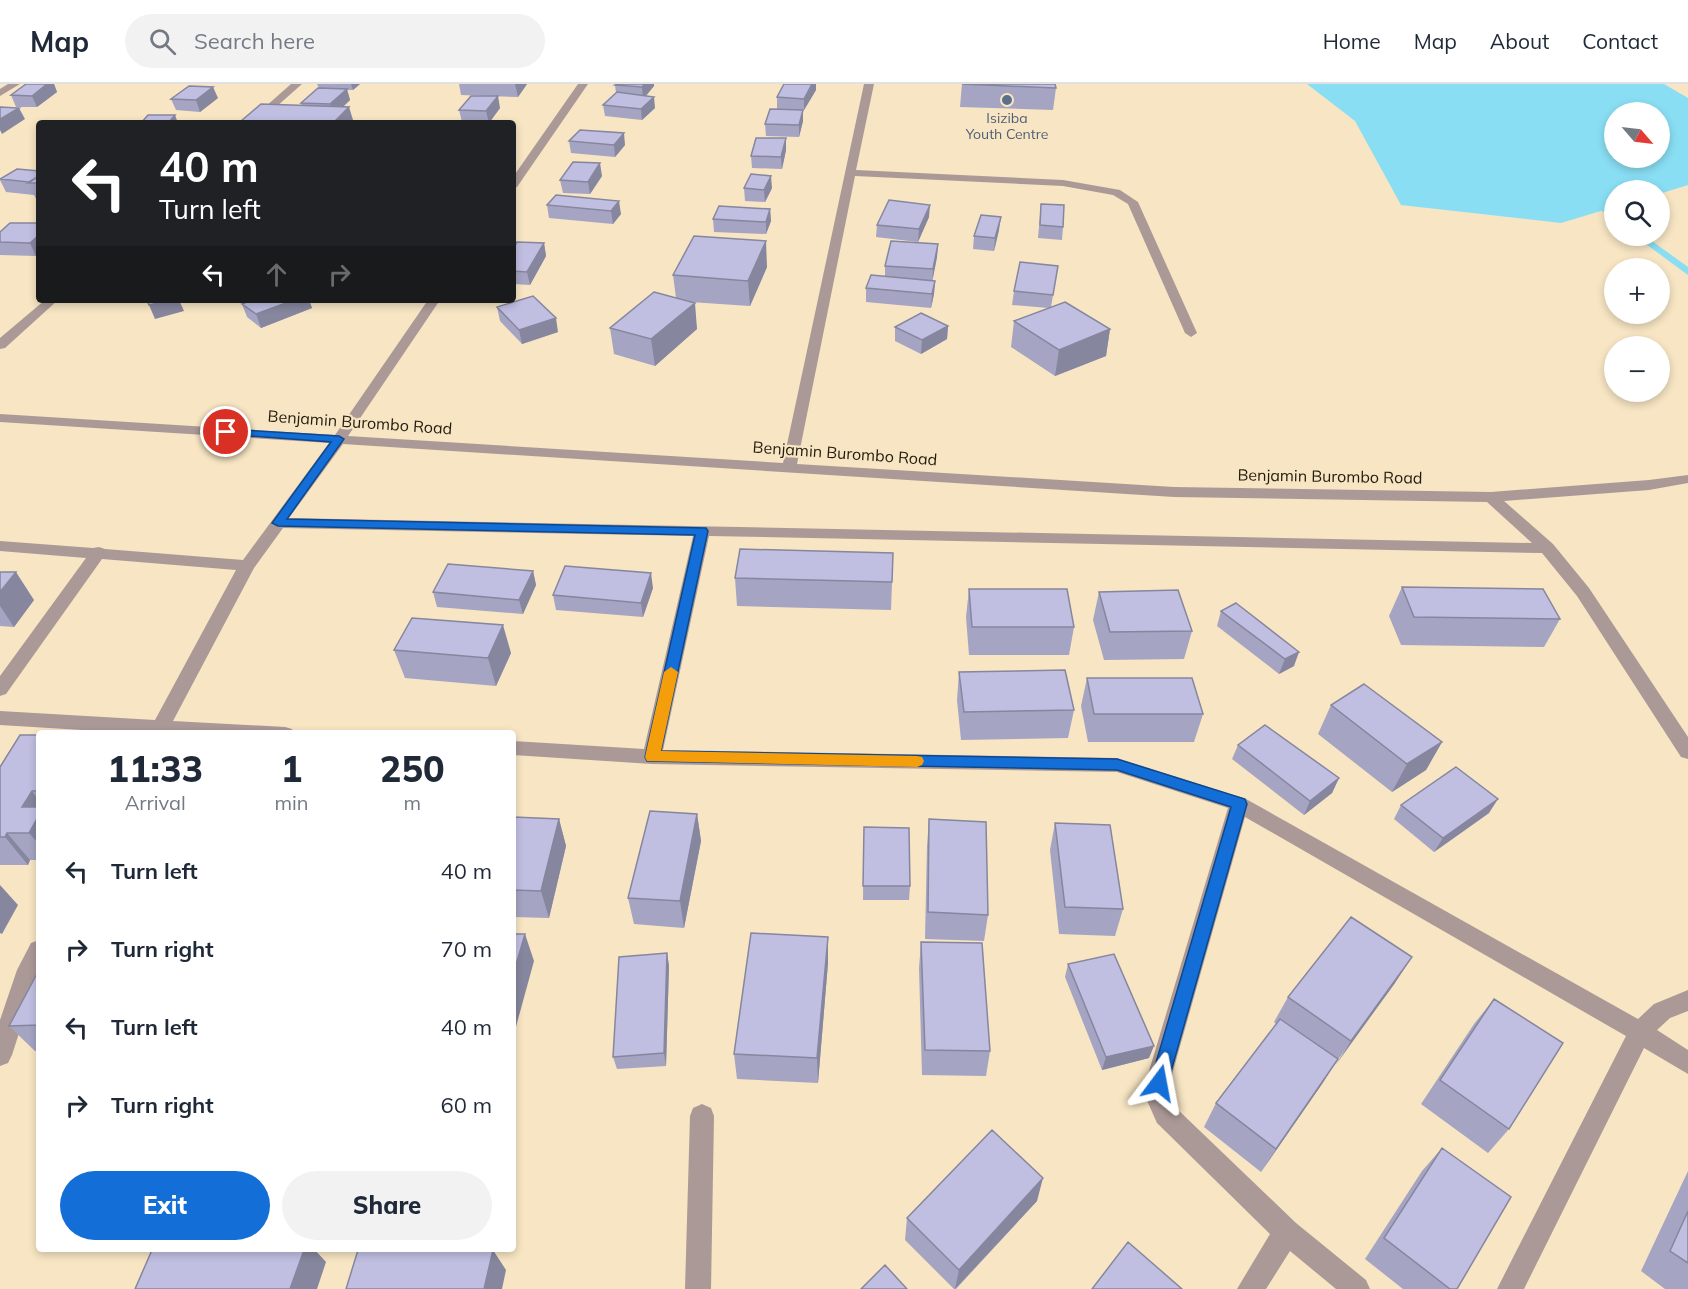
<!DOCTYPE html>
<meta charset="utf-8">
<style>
:root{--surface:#fff;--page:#f2f2f3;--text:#1f2937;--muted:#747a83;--line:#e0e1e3;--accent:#146ed7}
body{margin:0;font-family:Mulish,sans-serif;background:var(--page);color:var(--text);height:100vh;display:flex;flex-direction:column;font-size:22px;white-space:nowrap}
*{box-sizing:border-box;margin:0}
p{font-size:20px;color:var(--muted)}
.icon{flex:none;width:33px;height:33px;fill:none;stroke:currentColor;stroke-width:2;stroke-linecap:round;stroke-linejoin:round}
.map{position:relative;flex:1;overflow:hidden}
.panel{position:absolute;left:36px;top:646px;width:480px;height:522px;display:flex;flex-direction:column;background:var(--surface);border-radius:6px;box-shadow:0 3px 9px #0003}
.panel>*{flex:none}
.guide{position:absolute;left:36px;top:36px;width:480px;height:183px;border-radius:6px;box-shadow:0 3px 9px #0003;background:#202124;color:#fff;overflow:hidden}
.needle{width:39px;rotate:118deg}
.controls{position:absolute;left:1604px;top:18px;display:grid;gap:12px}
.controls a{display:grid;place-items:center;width:66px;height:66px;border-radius:50%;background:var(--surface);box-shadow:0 3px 9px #0003;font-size:30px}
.pin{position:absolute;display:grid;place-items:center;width:51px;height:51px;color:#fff;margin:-26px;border:3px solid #fff;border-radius:50%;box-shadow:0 2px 6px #0007}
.me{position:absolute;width:66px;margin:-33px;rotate:13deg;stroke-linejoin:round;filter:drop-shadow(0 0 4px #0008)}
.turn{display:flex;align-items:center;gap:21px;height:126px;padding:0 24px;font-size:27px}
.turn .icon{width:78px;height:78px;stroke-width:2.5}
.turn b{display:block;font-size:42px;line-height:51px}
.lanes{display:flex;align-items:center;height:57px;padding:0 24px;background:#0003;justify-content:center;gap:30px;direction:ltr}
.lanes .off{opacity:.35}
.eta{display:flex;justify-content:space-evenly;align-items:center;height:102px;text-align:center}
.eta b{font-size:36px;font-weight:800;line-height:42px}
.cta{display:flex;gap:12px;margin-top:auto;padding:12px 24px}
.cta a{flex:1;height:69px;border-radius:36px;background:var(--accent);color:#fff;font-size:24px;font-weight:800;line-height:69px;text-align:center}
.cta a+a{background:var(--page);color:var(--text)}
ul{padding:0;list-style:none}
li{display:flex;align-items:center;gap:18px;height:78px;padding:0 24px}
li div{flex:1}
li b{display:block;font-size:22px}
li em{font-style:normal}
header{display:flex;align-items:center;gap:36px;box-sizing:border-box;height:84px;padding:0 30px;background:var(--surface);border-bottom:2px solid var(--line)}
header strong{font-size:28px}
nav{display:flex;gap:33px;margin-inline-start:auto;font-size:21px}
.search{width:420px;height:54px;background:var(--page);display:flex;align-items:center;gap:15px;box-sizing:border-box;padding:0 21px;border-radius:33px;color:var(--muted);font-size:22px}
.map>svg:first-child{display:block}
.water{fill:#89def3;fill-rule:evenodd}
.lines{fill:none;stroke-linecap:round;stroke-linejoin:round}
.stream{fill:#89def3;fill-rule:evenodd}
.minor{fill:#ab9997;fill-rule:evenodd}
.wall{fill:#a5a4c2}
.shaded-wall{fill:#86869e}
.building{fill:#c0bfe2;stroke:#86869e;stroke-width:1.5}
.route{fill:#146ed7;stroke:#0d488c;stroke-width:1.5}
.slow{fill:#f59e0b}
.service-dot{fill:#5c6f8a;stroke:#f7e5c3;stroke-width:2}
.labels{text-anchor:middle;stroke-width:4.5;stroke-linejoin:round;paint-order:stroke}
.far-service-label{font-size:14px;fill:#4e5e75;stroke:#f7e5c3}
.street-label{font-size:16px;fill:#221c0f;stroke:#f7e5c3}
</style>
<header>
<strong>Map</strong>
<div class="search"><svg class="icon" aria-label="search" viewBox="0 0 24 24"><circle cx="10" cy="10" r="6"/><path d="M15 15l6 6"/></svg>Search here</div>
<nav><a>Home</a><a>Map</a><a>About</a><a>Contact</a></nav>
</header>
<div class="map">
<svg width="1688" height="1205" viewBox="0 0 1688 1205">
<rect width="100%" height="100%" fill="#f7e5c3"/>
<path class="water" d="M1307,0h357l24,14v87l-29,9v-4h-45v17l-53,16 -160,-18 -46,-84zM1614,28h45v46h-45z"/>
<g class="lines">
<path class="stream" d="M1605,122l9,5v8l-12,-8v-4z
M1635,152h10l43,31v8z"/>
<path class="minor" d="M8,0h12l-20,12v-7z
M291,0h11l-44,39h-11z
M578,0h10l-71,103 -4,1v-11z
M864,0h10l-18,86 207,10 57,10 18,12 59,131 -6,4 -6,-4 -57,-129 -15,-9 -50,-9 -208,-10 -58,288 377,23 317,5 158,-12 39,-5v8l-39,7 -145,11 49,43 36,44 99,149v22l-7,-2 -104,-161 -35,-43 -833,-17 -46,214 454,8 129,41 392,220 16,-15 34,-14v21l-18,7 -13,12 31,20v24l-44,-26 -120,241h-27l129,-253 -381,-219 -72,254 -4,24 6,12 121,116 70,57 4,9h-34l-46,-38 -24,38h-29l33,-55 -113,-111 -12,-27 4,-25 79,-263 -111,-36 -465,-8 -139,-9v-14l131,8 49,-213 -410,-8 -29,40 -81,153 112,6 7,2 2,5h-146l-148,-9v-14l155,9 81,-150 -134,-11 -96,135 -6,2v-20l86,-118 -86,-7v-10l93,7 6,-1 6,2 138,11 86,-117 -329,-21v-8l335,21 93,-135h12l-92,136 435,27zM343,360l831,53 313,5 45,41 -1243,-25z
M45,216h13l-53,48 -5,1v-11z
M39,856v31l-27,84 -4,8 -8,3v-46l17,-50 14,-27z
M702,1020l9,4 3,8 -3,173h-26l5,-173 3,-8z"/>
</g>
<path class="wall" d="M26,0h28l3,8 -20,15h-21l-5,-12z
M317,0h43l-7,6h-6l3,10 -7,7 11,16h-112l-1,-2 61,-15 -1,-3 18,-15z
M459,0h68l-9,13 -57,-2z
M617,0h37v2l-8,10 9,12 -13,12 -37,-4 -2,-11 13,-12 -1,-8z
M962,0l94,4 -3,22 -93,-3z
M816,6l-12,20h-1v11l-4,16 -33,-1 -1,-12 12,-16v-11z
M218,14l-18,14 -24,-2 -5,-11z
M500,24l-11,15 -27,-1 -3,-12z
M569,57l56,4 -10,12 -44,-4z
M786,66l-4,19 -30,-1 -1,-12z
M39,87v33l-5,-9 -28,-3 -6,-12v-1z
M602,92l-12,18 -27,-1 -3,-13z
M744,104h28l-7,14 -20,-1z
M556,111l65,19 -8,10 -64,-6 -2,-13z
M1041,120l22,23 -1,13 -24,-2z
M770,125l1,12 -5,13 -52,-2 -1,-13z
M929,133l-11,25 -42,-5 1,-12z
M39,139v30l-3,3 -36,-1v-23z
M999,146l-5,21 -21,-2 1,-13z
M544,159l2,13 -16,29 -17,-1v-35z
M938,160l-1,13 -5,24h3l-1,13 -3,14 -65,-6v-14l19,-12v-10z
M1058,182l-7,41 59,22 -4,27 -51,20 -44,-29 3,-26 35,-13 -37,-3 2,-14z
M767,183l-17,39 -60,-4 7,27 -42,37 -41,-12 -4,-26 66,-30 -3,-23z
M252,216h57l3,8 -51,20 -14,-11 -5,-13z
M497,223l61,25 -36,12 -22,-23z
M948,242l-1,13 -26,15 -26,-13v-14z
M533,487l3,14 -13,29 -86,-7 -4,-15z
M0,488l34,28 -20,27 -14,-1z
M735,494l157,4 -1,28 -154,-4z
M1402,503l158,32 -16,28 -143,-2 -12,-29z
M653,504l-10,29 -87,-7 -3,-15z
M969,505l105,38 -5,28h-100l-3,-38z
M1099,508l93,39 -8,28 -80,1 -11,-40z
M1221,527l73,55 -15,8 -62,-48z
M394,566l117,3 -15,33 -91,-8z
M959,588l115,38 -6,28 -107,2 -4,-40z
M1087,594l116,36 -9,28h-106l-7,-36z
M1331,621l111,37 -16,28 -34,22 -74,-58z
M39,651v125h-9l-2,5h-28v-98z
M1238,661l101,33 -7,15 -28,22 -72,-56z
M1401,721l88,8 -55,39 -40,-33z
M697,730l4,27 -17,87 -50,-4 -6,-26z
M513,733l46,2 7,27 -17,72 -36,-1z
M929,735l59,96 -4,26 -59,-2 2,-93z
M1055,739l68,86 -8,27 -56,-2 -9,-84z
M864,743l46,59 -1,14h-46z
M828,853v26l-10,120 -81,-4 -3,-25z
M921,858l69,109 -4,25 -64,-1 -3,-107z
M667,869l2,13 -3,100 -49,3 -4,-12z
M1068,880l81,94 -47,12 -37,-93z
M39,886v81h-4l-26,-25z
M1395,899l-61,82 -12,19 -61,88 -57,-45 12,-24 60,-79 -2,-2 14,-25z
M1494,915l15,130 -21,24 -67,-49 53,-80z
M1442,1064l15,141h-54l-38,-30 57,-88z
M1688,1087v118h-23l-24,-18z
M1037,1117l-81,88h-2l-49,-49 2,-22z"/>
<path class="shaded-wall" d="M47,0h7l3,8 -20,15 -5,-11z
M351,0h9l-7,6z
M515,0h12l-9,13z
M645,0h9v2l-11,13 -1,-12z
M812,0h4v6l-12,20v-11z
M213,3l5,11 -18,14 -4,-12z
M347,5l3,11 -17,16 -3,-12z
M498,12l2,12 -11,15 -3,-12z
M654,13l1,11 -13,12 -1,-11z
M349,23l5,16h-21z
M19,24l6,11 -23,15 -2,-4v-11z
M803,26v11l-4,16v-12z
M175,31l3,8h-10z
M624,49l1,12 -10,12 -1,-12z
M786,54v12l-4,19 -1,-12z
M600,79l2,13 -12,18 -2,-12z
M771,92l1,12 -7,14 -1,-12z
M619,117l2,13 -8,10 -2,-13z
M930,121l-1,12 -11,25 1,-13z
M770,125l1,12 -5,13v-12z
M1001,133l-2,13 -5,21 1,-13z
M39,151v18l-3,3 -6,-13z
M766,157l1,26 -17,39 -2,-25z
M544,159l2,13 -16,29 -3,-13z
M938,160l-1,13 -5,26 1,-14z
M935,197l-1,13 -3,14 1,-14z
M171,216h8l5,11 -29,8 -6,-14z
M294,216h15l3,8 -51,20 -5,-14z
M695,219l2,26 -42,37 -4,-27z
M556,234l2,14 -36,12 -3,-14z
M948,242l-1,13 -26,15 1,-14z
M1110,245l-4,27 -51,20 4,-26z
M533,487l3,14 -13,29 -4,-14z
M16,488l18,28 -20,27 -14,-21v-14z
M651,489l2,15 -10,29 -2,-14z
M503,541l8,28 -15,33 -8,-28z
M1299,568l-5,14 -15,8 6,-15z
M1442,658l-16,28 -34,22 15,-28z
M1339,694l-7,15 -28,22 6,-14z
M32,707l7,10v43l-10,-11 -7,-26z
M1498,715l-9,14 -55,39 9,-14z
M697,730l4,27 -17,87 -4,-27z
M559,735l7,27 -17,72 -8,-27z
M7,749l23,27 -2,5 -23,-28z
M0,801l18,20 -16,29 -2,-1z
M525,850l9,27 -20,73 -1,-59z
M828,853v26l-10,120 -1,-25z
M667,869l2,13 -3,100 -2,-13z
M1412,873l-17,26 -60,83 16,-25z
M1154,962l-5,12 -47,12 4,-13z
M1338,975l-16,25 -61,88 15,-23z
M1043,1094l-6,23 -82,88 4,-19z
M304,1166h11l11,12 -9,27h-27z
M493,1166l13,20 -4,19h-18z"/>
<path class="building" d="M26,0h21l-15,12 -21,-1z
M617,0h28l-3,3 -27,-2z
M784,0h28l-8,15 -27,-2z
M962,0h93l1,4z
M189,2l24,1 -17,13 -25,-1z
M318,4l29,1 -17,15 -29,-1z
M617,8l37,5 -13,12 -38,-4z
M471,12h27l-12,15 -27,-1z
M261,20l88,3 -16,16h-41l-51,-2z
M0,23l19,1 -19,11z
M770,25l33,1 -4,15 -34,-1z
M148,31h27l-7,8h-27z
M580,46l44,3 -10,12 -45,-4z
M756,54h30l-5,19 -30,-1z
M573,78l27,1 -12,19 -28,-2z
M17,85l22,2v5l-10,6 -29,-3z
M751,90l20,2 -7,14 -20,-2z
M39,92v7h-11z
M556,111l63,6 -8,10 -64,-6z
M889,116l41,5 -11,24 -42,-4z
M1041,120l23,1 -1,22 -23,-2z
M719,122l51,3 -4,13 -53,-3z
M981,131l20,2 -6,21 -21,-2z
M10,139h29v12l-9,8 -30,-1v-10z
M694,152l72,5 -18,40 -75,-6z
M891,157l47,3 -5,25 -48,-3z
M517,158l27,1 -17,29 -14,-1v-22z
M1020,178l38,4 -5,29 -39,-4z
M871,191l64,6 -3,13 -66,-6z
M654,208l41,11 -44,36 -41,-11z
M533,212l23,22 -37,12 -22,-23z
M147,216h24l-22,5z
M252,216h42l-38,14 -14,-10z
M1065,218l45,27 -51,21 -45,-29z
M921,229l27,13 -26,14 -27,-13z
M740,465l153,4 -1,29 -157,-4z
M448,480l85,7 -14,29 -86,-8z
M565,482l86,7 -10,30 -88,-8z
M0,488h16l-16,20z
M1402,503l141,2 17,30 -146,-2z
M969,505h98l7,38h-102z
M1178,506l14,41 -82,1 -11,-40z
M1236,519l63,49 -14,7 -64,-48z
M412,534l91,7 -15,33 -94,-8z
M1065,586l9,40 -110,2 -5,-40z
M1087,594h105l11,36h-109z
M1364,600l78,58 -35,22 -76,-59z
M1265,641l74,53 -29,23 -72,-56z
M20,651h19v56h-7l-10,16h17v8l-10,18h-22l-2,4h-5v-70z
M1456,683l42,32 -55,39 -42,-33z
M650,727l47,3 -17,87 -52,-3z
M513,733l46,2 -18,72 -28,-1z
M929,735l57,3 2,93 -60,-3z
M1055,739l55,2 13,84 -58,-2z
M864,743l45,1 1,58h-47z
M1351,833l61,40 -61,84 -63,-44z
M751,849l77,4 -11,121 -83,-4z
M513,850h12l-12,41z
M921,858l61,1 8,108 -65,-1z
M667,869l-3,100 -51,4 6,-100z
M1114,870l40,92 -48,11 -38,-93z
M39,886v55l-30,1z
M1494,915l69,44 -54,86 -69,-49z
M1280,935l58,40 -62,90 -60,-46z
M992,1046l51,48 -84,92 -52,-52z
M1442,1064l69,49 -54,92h-7l-66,-51z
M1688,1127v52l-18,-12z
M1128,1158l54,47h-90z
M152,1166h152l-14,39h-155z
M358,1166h135l-9,39h-138z
M885,1181l22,24h-46z"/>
<path class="route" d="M226,345l113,7 5,3 -57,80 419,9 2,3 -47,220 456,8 128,40 2,5 -81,285 -7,3 -6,-3 -3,-6 81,-276 -114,-37 -470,-9 -2,-4 50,-222 -417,-9 -6,-3 59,-81 -109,-8 -2,-2z"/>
<path class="slow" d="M671,583l7,5 -17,79 256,5 5,1 2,4 -2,4 -5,2 -270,-6 -2,-4 19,-85z"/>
<circle class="service-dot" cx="1007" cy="16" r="6"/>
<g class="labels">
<g class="far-service-label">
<text x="1007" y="39">Isiziba<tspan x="1007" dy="16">Youth Centre</tspan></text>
</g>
<g class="street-label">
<text transform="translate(360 338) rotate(4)" y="6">Benjamin Burombo Road</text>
<text transform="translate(845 369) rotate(4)" y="6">Benjamin Burombo Road</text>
<text transform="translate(1330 392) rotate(1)" y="6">Benjamin Burombo Road</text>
</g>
</g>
</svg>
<div class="controls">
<a><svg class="needle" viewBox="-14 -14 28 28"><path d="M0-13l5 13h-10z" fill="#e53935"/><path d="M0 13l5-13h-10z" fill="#747a83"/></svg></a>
<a><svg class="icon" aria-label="search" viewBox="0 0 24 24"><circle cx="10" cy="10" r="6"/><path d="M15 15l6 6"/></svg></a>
<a>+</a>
<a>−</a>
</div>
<div class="pin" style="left:226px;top:348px;background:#d93025"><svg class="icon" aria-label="arrive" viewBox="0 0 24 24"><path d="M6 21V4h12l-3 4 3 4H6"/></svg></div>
<svg class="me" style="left:1159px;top:999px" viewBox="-20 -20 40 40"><path d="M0-17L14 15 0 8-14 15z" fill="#146ed7" stroke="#fff" stroke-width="4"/></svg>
<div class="guide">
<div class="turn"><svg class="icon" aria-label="left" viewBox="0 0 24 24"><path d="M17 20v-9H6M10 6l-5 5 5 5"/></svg><div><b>40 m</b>Turn left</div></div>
<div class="lanes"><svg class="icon" aria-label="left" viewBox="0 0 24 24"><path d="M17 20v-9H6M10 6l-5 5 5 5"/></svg><svg class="icon off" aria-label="ahead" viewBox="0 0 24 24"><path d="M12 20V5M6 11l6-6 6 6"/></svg><svg class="icon off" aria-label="right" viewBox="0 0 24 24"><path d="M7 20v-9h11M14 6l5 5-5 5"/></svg></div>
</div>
<section class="panel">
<div class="eta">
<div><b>11:33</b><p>Arrival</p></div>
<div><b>1</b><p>min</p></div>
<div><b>250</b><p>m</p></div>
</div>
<ul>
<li><svg class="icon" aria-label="left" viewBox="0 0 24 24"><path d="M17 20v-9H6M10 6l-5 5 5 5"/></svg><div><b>Turn left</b></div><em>40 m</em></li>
<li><svg class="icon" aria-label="right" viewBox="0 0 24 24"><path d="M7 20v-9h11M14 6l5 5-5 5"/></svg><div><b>Turn right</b></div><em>70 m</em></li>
<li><svg class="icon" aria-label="left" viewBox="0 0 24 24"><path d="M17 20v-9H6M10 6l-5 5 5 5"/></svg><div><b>Turn left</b></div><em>40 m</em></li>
<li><svg class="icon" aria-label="right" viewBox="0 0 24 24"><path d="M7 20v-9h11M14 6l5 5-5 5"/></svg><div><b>Turn right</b></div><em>60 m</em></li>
</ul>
<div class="cta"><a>Exit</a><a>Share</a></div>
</section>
</div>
